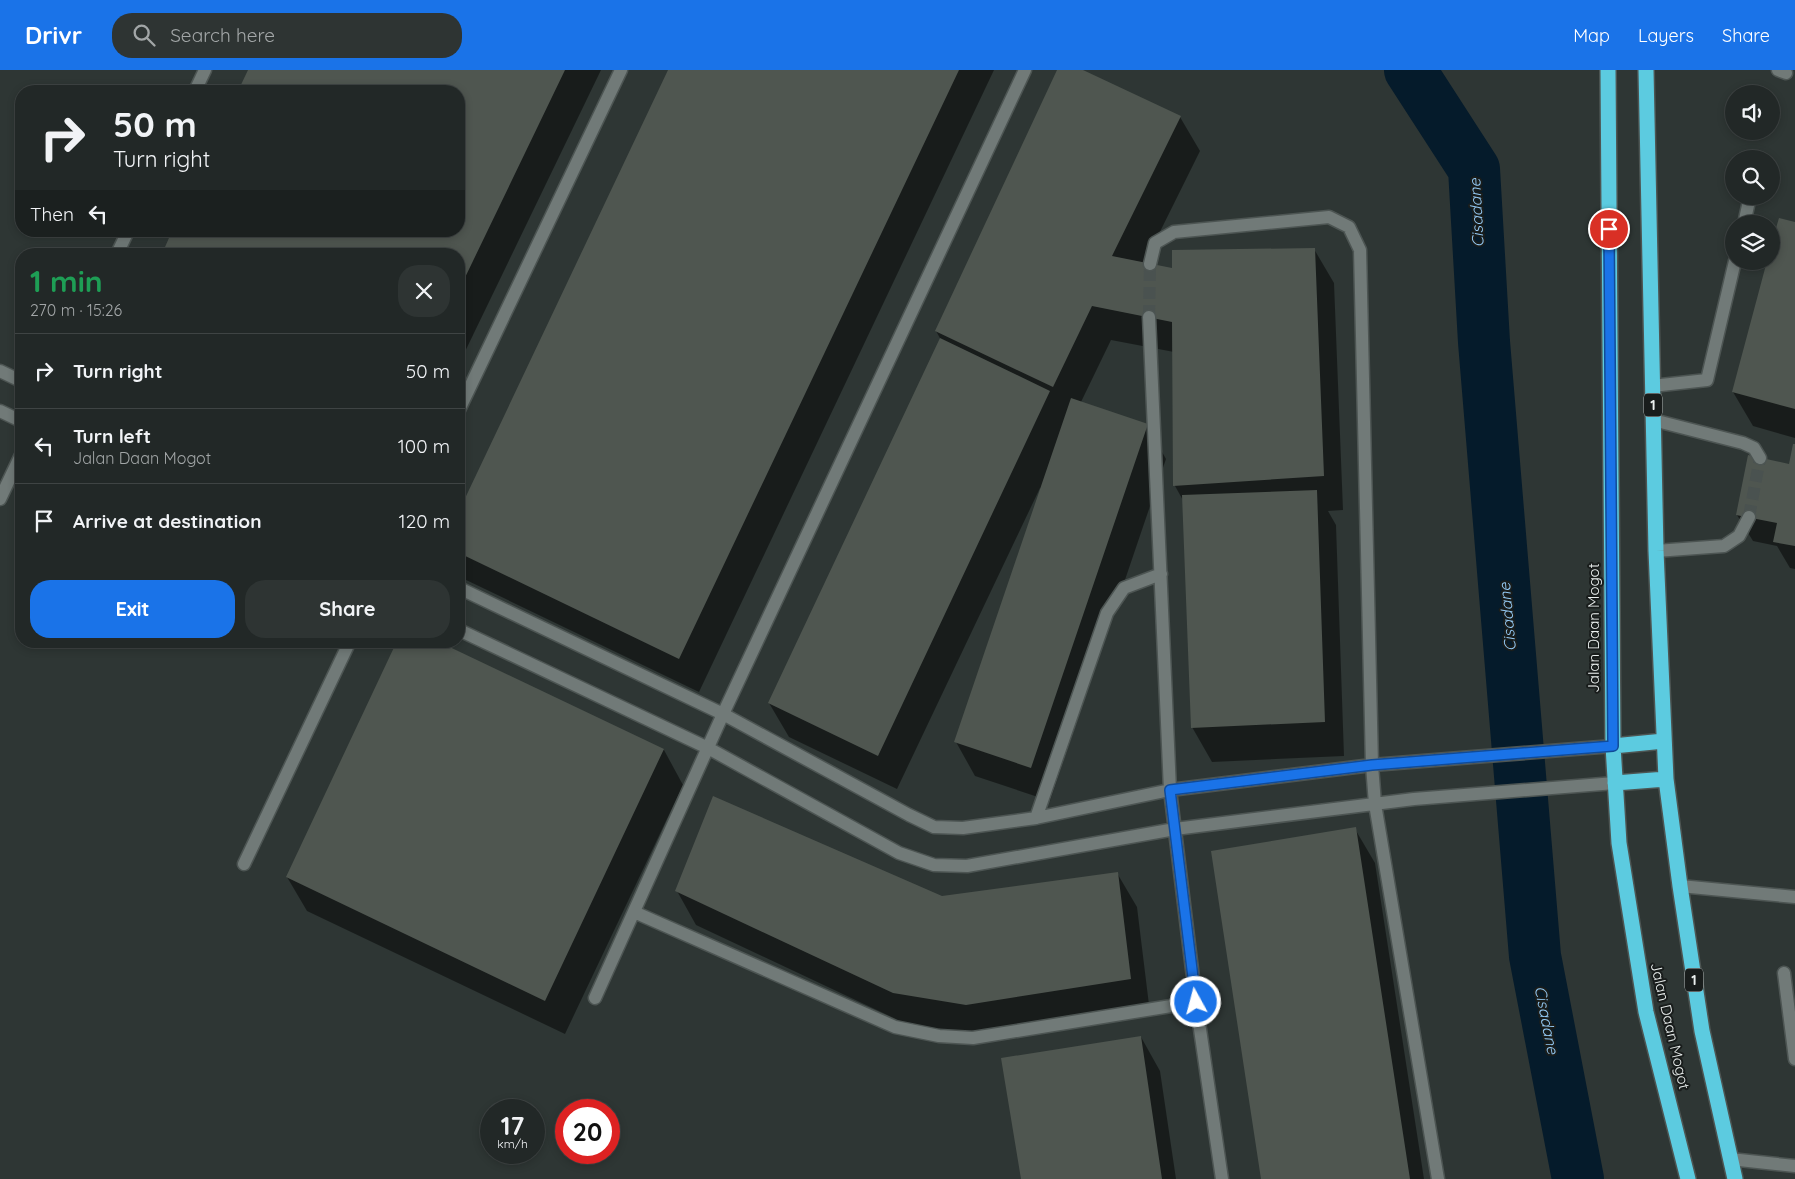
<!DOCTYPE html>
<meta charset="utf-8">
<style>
:root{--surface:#222827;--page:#2e3433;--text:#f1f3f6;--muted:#a2a6a7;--line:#3f4444;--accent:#1a73e8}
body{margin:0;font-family:Quicksand,sans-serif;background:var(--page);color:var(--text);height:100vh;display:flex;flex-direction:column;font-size:19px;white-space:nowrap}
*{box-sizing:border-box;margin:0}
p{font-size:16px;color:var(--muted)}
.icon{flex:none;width:28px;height:28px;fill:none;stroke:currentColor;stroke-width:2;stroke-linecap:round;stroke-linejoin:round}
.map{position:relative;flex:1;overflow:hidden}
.details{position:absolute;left:15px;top:178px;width:450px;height:400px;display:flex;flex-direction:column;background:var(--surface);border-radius:20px;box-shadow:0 2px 8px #0003,0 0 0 1px var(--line)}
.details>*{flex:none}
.banner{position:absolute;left:15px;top:15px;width:450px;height:152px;border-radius:20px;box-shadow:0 2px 8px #0003,0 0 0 1px var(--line);background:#222827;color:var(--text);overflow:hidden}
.controls{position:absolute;left:1725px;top:15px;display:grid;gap:10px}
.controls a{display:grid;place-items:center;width:55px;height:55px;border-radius:50%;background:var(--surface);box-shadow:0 2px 8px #0003,0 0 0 1px var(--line);font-size:25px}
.speed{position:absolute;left:480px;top:1029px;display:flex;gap:10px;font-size:25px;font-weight:700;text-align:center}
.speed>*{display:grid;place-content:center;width:65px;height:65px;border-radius:50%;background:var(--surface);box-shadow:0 2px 8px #0003,0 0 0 1px var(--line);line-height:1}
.speed small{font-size:12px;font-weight:400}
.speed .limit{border:8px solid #d22;background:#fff;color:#111}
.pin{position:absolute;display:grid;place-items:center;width:42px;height:42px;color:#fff;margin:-21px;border:2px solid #fff;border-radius:50%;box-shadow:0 1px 5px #0007}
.me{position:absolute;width:55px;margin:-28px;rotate:353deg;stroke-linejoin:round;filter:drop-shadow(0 0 4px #0008)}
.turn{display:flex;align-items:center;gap:18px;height:105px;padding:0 15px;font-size:22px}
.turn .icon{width:65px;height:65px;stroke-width:2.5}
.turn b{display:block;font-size:35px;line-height:42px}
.then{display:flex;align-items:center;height:48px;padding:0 15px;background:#0003;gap:10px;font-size:19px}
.round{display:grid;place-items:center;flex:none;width:52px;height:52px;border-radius:20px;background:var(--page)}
.head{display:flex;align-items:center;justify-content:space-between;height:85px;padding:0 15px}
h1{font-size:30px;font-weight:800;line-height:38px;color:#1e9e55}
.primary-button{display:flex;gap:10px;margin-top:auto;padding:10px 15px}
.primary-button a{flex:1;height:58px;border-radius:20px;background:var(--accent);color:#fff;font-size:20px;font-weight:800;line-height:58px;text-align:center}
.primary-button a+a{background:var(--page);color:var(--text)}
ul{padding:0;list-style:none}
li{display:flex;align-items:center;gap:15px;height:75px;padding:0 15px;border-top:1px solid var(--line)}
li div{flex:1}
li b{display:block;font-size:19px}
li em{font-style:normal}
header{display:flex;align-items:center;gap:30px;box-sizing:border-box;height:70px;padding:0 25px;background:var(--accent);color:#fff}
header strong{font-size:24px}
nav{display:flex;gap:28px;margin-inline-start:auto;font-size:18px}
.search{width:350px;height:45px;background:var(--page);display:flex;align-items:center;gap:12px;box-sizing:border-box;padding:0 18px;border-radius:20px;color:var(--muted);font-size:19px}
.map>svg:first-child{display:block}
.shadow{fill:#0007}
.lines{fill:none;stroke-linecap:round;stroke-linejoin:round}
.river{stroke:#051b2b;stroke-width:52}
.building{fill:#4f5650}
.minor-tunnel{stroke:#4a5250;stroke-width:12;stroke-dasharray:12 6;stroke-linecap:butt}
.minor-casing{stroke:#4d5553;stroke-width:15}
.highway-casing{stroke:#4d5553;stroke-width:18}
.minor{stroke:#717a78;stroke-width:12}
.highway{stroke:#5ccbe0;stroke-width:15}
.route-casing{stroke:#114b97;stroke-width:12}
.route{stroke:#1a73e8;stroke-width:9}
.labels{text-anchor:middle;stroke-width:4;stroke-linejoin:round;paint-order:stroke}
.shield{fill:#191d1c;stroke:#acb1b0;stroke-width:1}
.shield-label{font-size:14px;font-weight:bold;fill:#ebf0ef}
.street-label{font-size:15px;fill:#ebf0ef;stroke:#191d1c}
.water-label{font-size:16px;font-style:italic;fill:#95cbf6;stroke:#191d1c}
</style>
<header>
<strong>Drivr</strong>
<div class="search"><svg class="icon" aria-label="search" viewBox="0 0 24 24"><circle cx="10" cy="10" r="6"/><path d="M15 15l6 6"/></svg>Search here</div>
<nav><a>Map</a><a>Layers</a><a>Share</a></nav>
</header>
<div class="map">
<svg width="1795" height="1109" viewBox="0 0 1795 1109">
<rect width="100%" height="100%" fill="#2e3634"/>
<path class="shadow" d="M249,0h352l-142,294v-273h-220z
M670,0h324l-295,622 -235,-113 -5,-8v-57z
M1058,0h22l100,47 20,34 -56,113 29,6 141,-21 20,34 9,227 -15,1 8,14 8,231 -132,6 -20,-35 -8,-225 -9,-16 -1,-134 -63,-12 -30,62 66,23 19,34 -116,342 -75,-25 -19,-34 85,-253 -1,-1 -143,301 -108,-52 -20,-34 172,-363 -5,-9z
M1795,154v214l-42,-12 -20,-34 38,-131z
M1795,375v124l-5,-1 -13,-22 -24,-5 -16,-26 53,-50z
M434,571l230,109 19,35 -118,249 -258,-123 -20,-34z
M1355,759l20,34 49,316h-161z
M1117,803l20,34 13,106 -164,26 -73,-12 -217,-102 -19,-34 265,6z
M1141,967l19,34 16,108h-154z"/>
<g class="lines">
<path class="river" d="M1410,0l64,99 10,173 51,614 43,223"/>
</g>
<path class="building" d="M248,0h317l-106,220v-36h-297l10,-23h287v-140h-221z
M668,0h291l-280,589 -220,-106v-42z
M1057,0h26l98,46 -69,140 60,12v-18l143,-2 9,228 -151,10 -1,-164 -80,-16 -39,81 -118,-56z
M1779,148l16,4v187l-63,-17 35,-131h4v-16z
M940,268l110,53 -172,365 -110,-53z
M1071,328l77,26 -117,344 -77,-26z
M1793,374h2v102l-22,-4 4,-19 -41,-8 12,-60 41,9z
M1317,420l8,232 -134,6 -9,-233z
M397,571h40l227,108 -119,252 -259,-124z
M713,726l229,100 176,-24 13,107 -165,26 -73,-12 -218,-102z
M1356,757l54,352h-149l-50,-328z
M1141,966l21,143h-141l-20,-121z"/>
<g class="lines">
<path class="minor-tunnel" d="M1149,247l1,-53
M1749,447l11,-59"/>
<defs>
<path id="minor" d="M1778,0l8,3
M195,21l10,-21
M1744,154l5,-23
M117,184l11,-23
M1150,194l5,-21 19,-11 155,-15 20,10 11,23 12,515 3,39 63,375
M1149,247l21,473 26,212 26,177
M0,301l21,10
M1652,316l55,-6 28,-119
M459,340l162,-340
M0,341l21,10
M1653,350l90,23 11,5 6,10
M0,429l21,-44
M1656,481l68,-5 15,-10 10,-19
M459,518l264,126 186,101 25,12 29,1 73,-10 134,-28 202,-25 241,-19
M459,560l249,118 191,105 35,12 33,1 208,-37 239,-30 201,-16
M1036,748l71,-205 17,-25 37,-14
M244,794l106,-223
M1680,816l115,11
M634,842l261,115 44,9 34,2 223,-36
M1784,903l11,86
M595,928l128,-284 302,-644
M1730,1089l65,7"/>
<path id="highway" d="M1608,0l5,676 6,97 27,169 42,167
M1646,0l10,481 10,228 14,107 22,145 33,148
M1613,676l51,-5
M1615,713l51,-4"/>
</defs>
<use href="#minor" class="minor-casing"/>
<use href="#highway" class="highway-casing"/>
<use href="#minor" class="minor"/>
<use href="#highway" class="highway"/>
</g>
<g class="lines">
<defs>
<path id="route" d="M1196,932l-26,-212 202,-25 241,-19 -4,-517"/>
</defs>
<use href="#route" class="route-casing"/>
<use href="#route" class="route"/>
</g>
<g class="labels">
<g class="shield">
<rect x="1644" y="323.5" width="18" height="23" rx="4"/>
<rect x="1685" y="898.5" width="18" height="23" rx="4"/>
</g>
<g class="shield-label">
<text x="1653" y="340">1</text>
<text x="1694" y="915">1</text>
</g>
<g class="street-label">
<text transform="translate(1594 558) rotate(-90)" y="5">Jalan Daan Mogot</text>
<text transform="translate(1670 956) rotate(77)" y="5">Jalan Daan Mogot</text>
</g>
<g class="water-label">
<text transform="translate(1476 143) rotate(-93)" y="6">Cisadane</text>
<text transform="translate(1507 547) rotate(-95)" y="6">Cisadane</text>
<text transform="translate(1547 950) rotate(79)" y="6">Cisadane</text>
</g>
</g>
</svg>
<div class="controls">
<a><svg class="icon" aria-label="sound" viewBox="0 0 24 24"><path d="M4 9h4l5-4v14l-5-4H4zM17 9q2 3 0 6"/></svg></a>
<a><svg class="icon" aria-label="search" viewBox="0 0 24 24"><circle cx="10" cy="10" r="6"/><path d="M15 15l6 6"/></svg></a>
<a><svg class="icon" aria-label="layers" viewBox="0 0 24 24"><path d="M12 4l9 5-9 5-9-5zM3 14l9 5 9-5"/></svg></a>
</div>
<div class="speed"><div>17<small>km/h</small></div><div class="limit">20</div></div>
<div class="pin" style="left:1609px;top:159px;background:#d93025"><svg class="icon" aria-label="arrive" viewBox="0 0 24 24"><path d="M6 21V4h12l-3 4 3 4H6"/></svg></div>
<svg class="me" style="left:1196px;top:932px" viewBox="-20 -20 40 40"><circle r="17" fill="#1a73e8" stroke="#fff" stroke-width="3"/><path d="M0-11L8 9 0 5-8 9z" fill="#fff"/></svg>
<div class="banner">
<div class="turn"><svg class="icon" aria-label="right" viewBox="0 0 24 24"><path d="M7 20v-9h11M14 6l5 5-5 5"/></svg><div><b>50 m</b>Turn right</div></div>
<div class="then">Then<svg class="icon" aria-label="left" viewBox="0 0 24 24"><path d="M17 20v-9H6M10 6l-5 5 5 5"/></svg></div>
</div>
<section class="details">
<div class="head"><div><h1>1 min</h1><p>270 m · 15:26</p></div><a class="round"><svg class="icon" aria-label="close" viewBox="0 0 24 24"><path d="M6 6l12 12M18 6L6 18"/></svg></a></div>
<ul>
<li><svg class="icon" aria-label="right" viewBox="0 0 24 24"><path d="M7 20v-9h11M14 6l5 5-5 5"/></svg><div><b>Turn right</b></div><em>50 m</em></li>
<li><svg class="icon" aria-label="left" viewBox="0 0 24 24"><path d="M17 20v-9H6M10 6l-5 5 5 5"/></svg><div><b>Turn left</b><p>Jalan Daan Mogot</p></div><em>100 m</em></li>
<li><svg class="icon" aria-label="arrive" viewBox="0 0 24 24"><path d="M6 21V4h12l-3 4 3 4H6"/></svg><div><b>Arrive at destination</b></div><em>120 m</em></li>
</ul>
<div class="primary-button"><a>Exit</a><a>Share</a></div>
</section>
</div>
